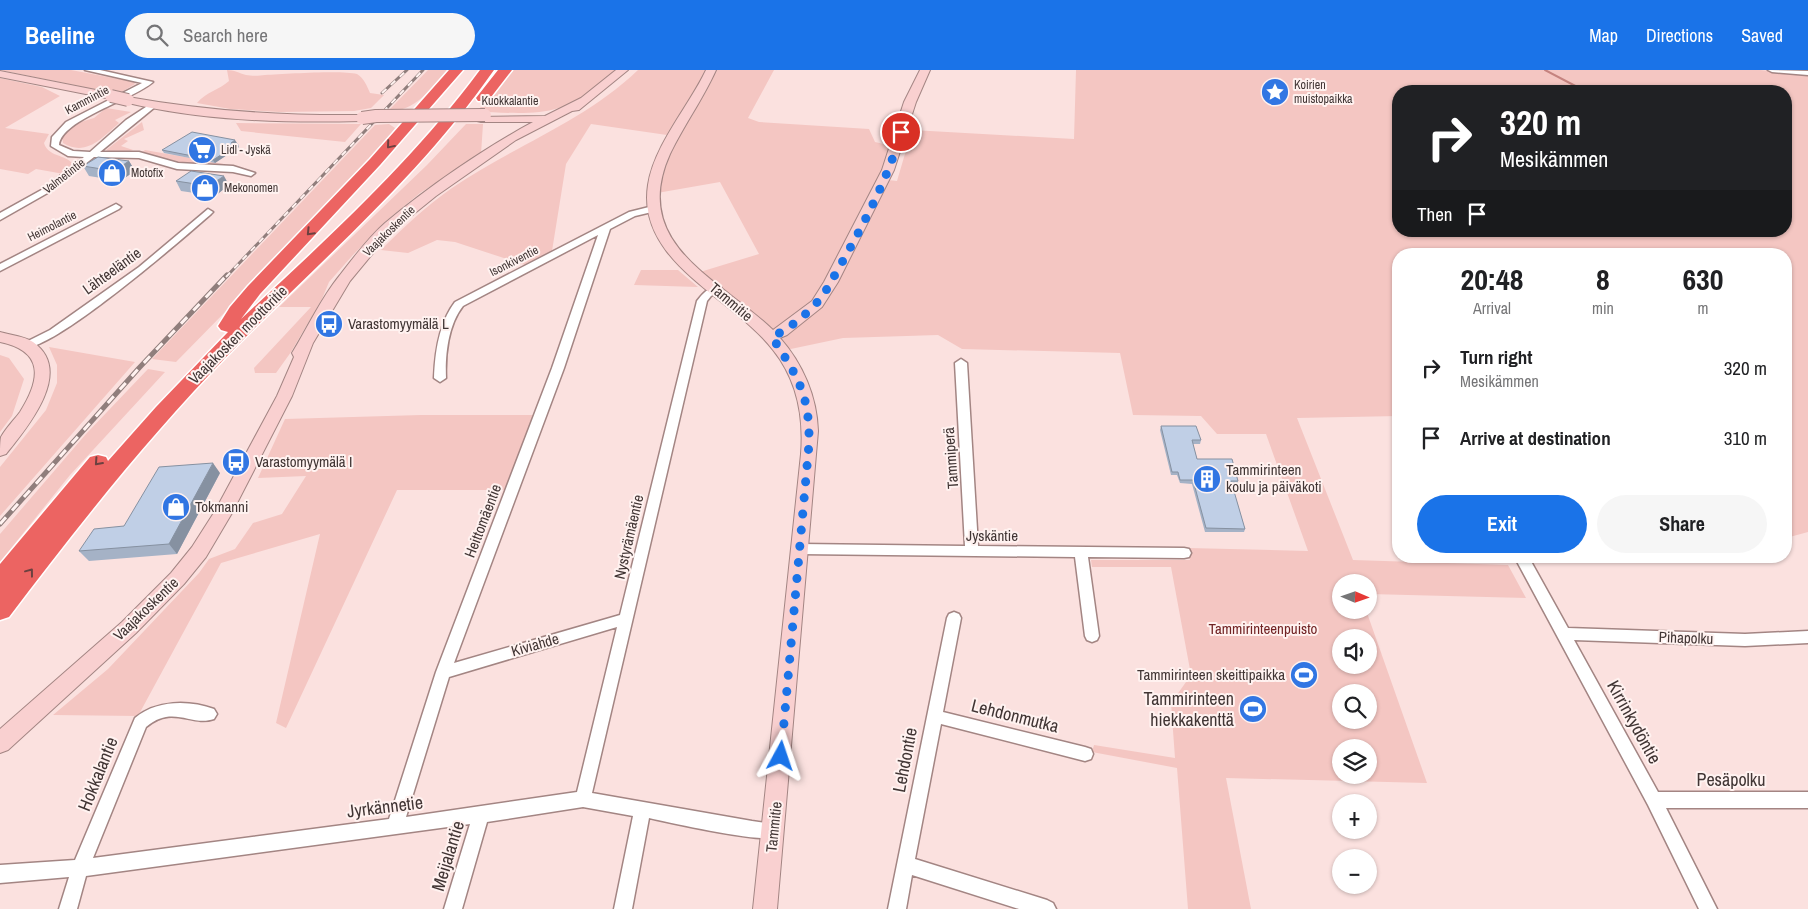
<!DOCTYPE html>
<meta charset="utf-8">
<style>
:root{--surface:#fff;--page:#f6f6f6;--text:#202124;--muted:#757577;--accent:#1a73e8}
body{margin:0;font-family:"Archivo Narrow",sans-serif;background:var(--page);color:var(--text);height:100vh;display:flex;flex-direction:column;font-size:19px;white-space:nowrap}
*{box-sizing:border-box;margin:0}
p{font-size:16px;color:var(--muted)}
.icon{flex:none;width:28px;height:28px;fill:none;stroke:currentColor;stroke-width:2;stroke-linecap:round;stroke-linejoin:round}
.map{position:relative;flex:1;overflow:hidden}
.panel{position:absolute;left:1392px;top:178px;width:400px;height:315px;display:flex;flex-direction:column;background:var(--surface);border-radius:20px;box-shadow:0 1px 4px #0004}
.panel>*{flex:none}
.banner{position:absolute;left:1392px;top:15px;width:400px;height:152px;border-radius:20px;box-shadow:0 1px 4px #0004;background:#202124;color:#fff;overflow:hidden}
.needle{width:32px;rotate:92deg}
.fabs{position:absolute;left:1332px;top:504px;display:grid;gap:10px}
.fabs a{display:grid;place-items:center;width:45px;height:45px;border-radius:50%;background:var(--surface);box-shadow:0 1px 4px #0004;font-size:25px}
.pin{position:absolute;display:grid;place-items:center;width:42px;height:42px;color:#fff;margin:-21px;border:2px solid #fff;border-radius:50%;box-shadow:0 1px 5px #0007}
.me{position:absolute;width:55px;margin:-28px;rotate:5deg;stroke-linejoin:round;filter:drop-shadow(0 0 4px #0008)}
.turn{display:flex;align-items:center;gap:18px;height:105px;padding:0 25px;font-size:22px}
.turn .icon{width:65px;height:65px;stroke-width:2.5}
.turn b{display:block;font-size:35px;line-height:42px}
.then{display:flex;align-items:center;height:48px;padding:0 25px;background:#0003;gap:10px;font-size:19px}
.eta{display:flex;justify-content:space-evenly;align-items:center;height:85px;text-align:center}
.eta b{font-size:30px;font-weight:700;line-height:35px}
.primary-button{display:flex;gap:10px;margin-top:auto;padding:10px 25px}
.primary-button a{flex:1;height:58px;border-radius:30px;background:var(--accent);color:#fff;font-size:20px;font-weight:700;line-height:58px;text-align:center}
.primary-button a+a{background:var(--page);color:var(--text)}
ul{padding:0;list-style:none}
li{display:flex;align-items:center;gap:15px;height:70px;padding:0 25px}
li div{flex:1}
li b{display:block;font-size:19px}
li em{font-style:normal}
header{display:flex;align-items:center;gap:30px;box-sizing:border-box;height:70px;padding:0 25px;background:var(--accent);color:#fff}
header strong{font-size:24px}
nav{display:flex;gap:28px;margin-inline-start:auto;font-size:18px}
.search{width:350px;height:45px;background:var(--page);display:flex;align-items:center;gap:12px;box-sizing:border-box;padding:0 18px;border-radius:28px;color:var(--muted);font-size:19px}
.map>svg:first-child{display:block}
.green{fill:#f4c6c2;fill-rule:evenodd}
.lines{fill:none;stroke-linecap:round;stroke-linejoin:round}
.stream{stroke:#c5837f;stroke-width:2}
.street-casing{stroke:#a38583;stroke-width:3}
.secondary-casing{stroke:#a38583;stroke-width:2}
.highway-casing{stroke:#fff;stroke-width:3}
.street{fill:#fff;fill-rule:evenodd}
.secondary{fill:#f9d0d0;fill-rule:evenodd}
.highway{fill:#ec6462;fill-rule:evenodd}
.rail-far1-casing{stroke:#907e7c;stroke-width:3}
.rail-casing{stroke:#907e7c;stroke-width:5}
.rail-far1{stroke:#fff2f0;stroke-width:2;stroke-dasharray:6;stroke-linecap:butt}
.rail{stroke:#fff2f0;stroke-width:3;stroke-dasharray:9;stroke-linecap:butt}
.secondary-bridge-casing{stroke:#a38583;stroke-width:14;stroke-linecap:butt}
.secondary-bridge{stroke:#f9d0d0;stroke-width:12}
.wall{fill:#a5b2c6}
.shaded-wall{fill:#8691a1}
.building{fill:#c0cfe6;stroke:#8691a1}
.oneway{stroke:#6c4140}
.route{stroke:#1a73e8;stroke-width:9;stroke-dasharray:0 16.2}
.labels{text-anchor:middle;stroke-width:4;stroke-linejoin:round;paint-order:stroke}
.far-poi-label{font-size:12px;fill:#413534;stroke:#fff2f0;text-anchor:start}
.far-street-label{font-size:12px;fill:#413534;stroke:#fff2f0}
.street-label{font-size:15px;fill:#413534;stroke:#fff2f0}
.poi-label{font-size:15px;fill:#413534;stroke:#fff2f0;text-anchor:start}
.park-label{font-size:15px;fill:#712223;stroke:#fff2f0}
.near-poi-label{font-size:18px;fill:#413534;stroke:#fff2f0;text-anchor:end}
.near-street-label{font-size:18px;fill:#413534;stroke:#fff2f0}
</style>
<header>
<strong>Beeline</strong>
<div class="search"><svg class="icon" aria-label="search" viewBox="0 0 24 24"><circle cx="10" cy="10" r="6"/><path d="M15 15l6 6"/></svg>Search here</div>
<nav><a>Map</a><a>Directions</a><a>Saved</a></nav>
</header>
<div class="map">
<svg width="1808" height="839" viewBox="0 0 1808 839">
<rect width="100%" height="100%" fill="#fbe1df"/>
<path class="green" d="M0,0h71l63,12 1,2 -17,10z
M227,0c7,0 12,3 19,5 5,1 13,1 19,0 21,-1 76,-5 92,-1 7,4 10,12 13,19l14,2 -13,13 -17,3 -75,1 -49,-3 -33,-6c9,-11 22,-13 32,-22z
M428,0h19c-18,20 -30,41 -59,41z
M509,0h109c-17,15 -38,31 -59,38 -25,8 -56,4 -82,4z
M638,0h136l-26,48 11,4 110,7 6,13 17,4 -13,33 18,2 15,-51 162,9 2,-69h684l48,5v457l-22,6v-284h-387v162l-102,2 56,142 155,5 18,33 -157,-4v-12h-28v28h25l61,173 -201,-5 25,131h-63l-11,-141 -85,-16 2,-7 81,13 -4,-55 20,-28 -20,-108h-79l-1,-7h99l-2,-12 120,3 -42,-117h-49l-16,-18 -68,-1 -13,-62 -158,-4 -24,-14 -95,3 -57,12 -86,-78 59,-18 -39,-72 -63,11 13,-39 4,-8 -7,-11 -76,-11 -25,40 -14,87 -27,14 -70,-23 -18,-2 -29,13 -27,-3c22,-22 45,-44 71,-62 61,-42 132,-66 186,-118zM1399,21h387v140h-387zM1341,568h28v27h-28zM1341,622h28v28h-28zM1341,678h28v27h-28z
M0,8l42,9 18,9 -55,32 44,6 -5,9c4,14 21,11 29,21l-9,10 -28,-5 -8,5 -28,-5z
M106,38l25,4 -16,8 4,3c-17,15 -33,34 -56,20l-1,-7 12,-12 20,-6z
M142,52l2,8 -20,9 4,2 -7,5 12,4c-8,3 -20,4 -27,0z
M236,53l125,1 -16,18 -104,-11z
M389,54l6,4 -11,17 -47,53 -161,164 -24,-3 223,-234z
M466,54h17l-2,30 -61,39 -34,28 -34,35 -23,26 -7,17 -31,53 -15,21h-21l-1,-5 57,-61h-32l148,-142z
M145,80l79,14c-28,7 -56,-6 -83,-11z
M641,200h37l20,17 -64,-2z
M49,277l86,15 -135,154v-49l46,-57 11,-27v-18z
M0,285l9,3 15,21 -12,37 -12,16z
M148,299l17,3 -95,103 -70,87v-28l86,-100z
M421,345h120l-29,75h-115l-111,238 -10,-5 44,-189 -99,29 -83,153 -85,-1 55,-46 91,-96 10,-14 26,-10 18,-26 29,-9 24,-38 -48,2 27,-59z"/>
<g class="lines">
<path class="stream" d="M1545,0l40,21"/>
<defs>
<path id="street" d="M85,0h15l53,12c-20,18 -91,37 -94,63l14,6 17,1 36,-32 26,-17 4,2 -1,2 -55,45h39l39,11 55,3 22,7 -4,3 -18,-4 -56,-3 -38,-11 -45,-1 -43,34 -51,29v-7l45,-25 39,-31 -16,-1 -17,-10 1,-9 14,-15 76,-39z
M1768,0l40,1v4l-36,-3z
M116,134l5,3 -2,2 -119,62v-7z
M653,136l3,1v4l-21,5 -25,13 -46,139 -110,295 166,-48 77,-314c6,-8 13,-16 24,-14v4l-10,5 -4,5 -115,492 160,28 28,4 2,6 -2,6c-17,7 -108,-14 -131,-19l-17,91h-18l19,-93 -50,-9 -96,15 -25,87h-18l26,-85 -384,52 -9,33h-18l10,-32 -69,6v-18l75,-5 60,-142c21,-18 54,-18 79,-9l3,5 -3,5c-23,8 -41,-15 -68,8l-53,131 296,-39 47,-147 116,-304 46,-133 -135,71c-15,19 -18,49 -17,72l-6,4 -6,-4c1,-26 5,-55 21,-76l174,-90zM617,557l-40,165 -171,25 43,-140z
M208,139l5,3 -2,2c-25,22 -161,140 -187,133l-1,-2 1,-2 26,-13 89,-63z
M961,289l6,4 11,183 206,2 5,1 2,4 -2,4 -5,1 -96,-1 11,79 -2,4 -5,2 -5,-2 -2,-4 -10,-79 -275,-3 -5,-1 -2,-4 2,-4 5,-1 165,2 -10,-183z
M1514,486h14l40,72 177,6 63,-3v12l-63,3 -171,-6 84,152h150v16h-142l51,101h-18l-51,-104z
M954,542l5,2 2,4 -18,94 142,35 6,2 2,5 -2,5 -6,2 -144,-37 -26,135 132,41 6,3 3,6h-37l-107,-34 -6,34h-18l59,-291 2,-4z"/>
<path id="secondary" d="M616,0h12l-49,40 -7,1 -56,29 -80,56 -42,34 -15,16 -29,35 -37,62 -21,53 -60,117 -26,44 -22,27 -48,49 -128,117 -8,3v-24l122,-107 49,-49 21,-26 23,-36 62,-115 17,-39 -2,-4c16,-26 29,-55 48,-78 14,-18 28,-37 45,-52 43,-36 98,-74 148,-101h-52l-4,-1 -2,-2 2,-2 68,-1 36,-18z
M706,0h10c-13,29 -32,55 -46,84 -41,91 50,125 103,176l39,-29 12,-19 58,-112 22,-68 16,-32h10l-14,32 -22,68 -56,112 -16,25 -35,28 -7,3c23,26 37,59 38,93l-41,478h-24l48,-455c3,-38 -4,-74 -28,-104 -39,-52 -137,-87 -125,-165 6,-40 41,-79 58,-115z
M0,1l111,22 5,3 -5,3 -111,-22z
M128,27c78,14 155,19 234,18l6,3 -6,3c-79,2 -161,0 -238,-19l-2,-2 2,-2z
M0,262c10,3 24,4 33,10 42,29 -6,86 -27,112l-6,2c0,-6 0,-14 1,-19 5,-9 13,-17 19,-25 21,-33 24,-61 -20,-70z"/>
<path id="highway" d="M449,0h14l-83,95 -120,129 -19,25c85,-79 170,-156 239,-249h14c-77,110 -173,189 -265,284 -80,82 -151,172 -220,263l-9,3v-56l90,-107 8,-2 8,2 2,4 48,-54 72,-75 -7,-2 -3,-4 12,-19 18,-21 122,-127z
M498,0h14l-24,31h-10l-2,-3z"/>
</defs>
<use href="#street" class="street-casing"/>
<use href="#secondary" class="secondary-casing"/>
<use href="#highway" class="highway-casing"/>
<use href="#street" class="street"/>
<use href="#secondary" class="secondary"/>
<use href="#highway" class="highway"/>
<defs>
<path id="rail-far1" d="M382,23l25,-23
M226,207l197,-207"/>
<path id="rail" d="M0,454l139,-156 88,-93"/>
</defs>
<use href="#rail-far1" class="rail-far1-casing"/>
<use href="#rail" class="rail-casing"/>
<use href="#rail-far1" class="rail-far1"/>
<use href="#rail" class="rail"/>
<defs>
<path id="secondary-bridge" d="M111,26l17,4
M362,48l14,-2 109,-1"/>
</defs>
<use href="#secondary-bridge" class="secondary-bridge-casing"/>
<use href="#secondary-bridge" class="secondary-bridge"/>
</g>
<path class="wall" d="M237,73l-1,1h2l1,3 -24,16 -51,-10 -2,-3z
M129,91l6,10 -15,10 -31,-5 -6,-10z
M176,111l53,4 -14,11 -34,-5z
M1161,356l40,14 -1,4h-7l4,15 41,22 -1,4h-5l13,44 -1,3h-39l-13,-48 -12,-1 -3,-8h-6l-11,-45z
M220,403l-43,81 -88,7 -10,-10z"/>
<path class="shaded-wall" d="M235,70l2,3 -5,3 -1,-3z
M238,74l1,3 -24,16 -2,-3z
M129,91l6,10 -15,10 -6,-10z
M224,106l5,9 -14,11 -6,-10z
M213,393l7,10 -43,81 -8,-10z"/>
<path class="building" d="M192,62l43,8 -4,3 7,1 -25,16 -51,-10z
M98,87l31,4 -15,10 -31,-5z
M191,101l33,5 -15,10 -33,-5z
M1161,356h35l5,14h-9l5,19h35l6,22h-7l14,48 -39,-1 -13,-48h-13l-2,-8h-6z
M213,393l-44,81 -90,7 15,-22 30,-3 35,-59z"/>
<defs><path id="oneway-chevron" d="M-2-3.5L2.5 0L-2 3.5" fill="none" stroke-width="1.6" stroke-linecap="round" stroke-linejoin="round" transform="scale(1.25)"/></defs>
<g class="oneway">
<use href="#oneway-chevron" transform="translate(390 75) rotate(130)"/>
<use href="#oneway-chevron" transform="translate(310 162) rotate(134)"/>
<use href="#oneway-chevron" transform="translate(98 392) rotate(132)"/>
<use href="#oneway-chevron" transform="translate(30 502) rotate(-53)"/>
</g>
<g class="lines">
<path class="route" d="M781,686l28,-312c1,-49 -11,-67 -37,-107 20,-10 38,-25 52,-43 28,-49 62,-107 77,-162"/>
</g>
<defs>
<symbol id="sight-disc" viewBox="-11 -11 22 22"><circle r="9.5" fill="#3176e3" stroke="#fff2f0"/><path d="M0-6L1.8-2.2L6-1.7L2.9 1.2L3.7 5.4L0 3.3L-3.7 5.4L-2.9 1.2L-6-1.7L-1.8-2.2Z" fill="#fff"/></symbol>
<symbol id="supermarket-disc" viewBox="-11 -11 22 22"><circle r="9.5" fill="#3176e3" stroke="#fff2f0"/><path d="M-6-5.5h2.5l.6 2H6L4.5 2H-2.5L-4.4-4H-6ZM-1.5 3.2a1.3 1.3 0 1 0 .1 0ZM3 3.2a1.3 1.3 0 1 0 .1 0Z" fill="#fff"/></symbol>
<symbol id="shop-disc" viewBox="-11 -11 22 22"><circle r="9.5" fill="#3176e3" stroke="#fff2f0"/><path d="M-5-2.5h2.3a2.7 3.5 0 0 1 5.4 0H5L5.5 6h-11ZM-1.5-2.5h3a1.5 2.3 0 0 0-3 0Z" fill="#fff"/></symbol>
<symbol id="bus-disc" viewBox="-11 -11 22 22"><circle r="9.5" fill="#3176e3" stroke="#fff2f0"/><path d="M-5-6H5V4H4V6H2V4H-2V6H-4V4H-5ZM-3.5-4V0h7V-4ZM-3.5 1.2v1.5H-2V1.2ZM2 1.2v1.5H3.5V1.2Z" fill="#fff"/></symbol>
<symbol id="building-disc" viewBox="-11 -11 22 22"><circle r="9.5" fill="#3176e3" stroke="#fff2f0"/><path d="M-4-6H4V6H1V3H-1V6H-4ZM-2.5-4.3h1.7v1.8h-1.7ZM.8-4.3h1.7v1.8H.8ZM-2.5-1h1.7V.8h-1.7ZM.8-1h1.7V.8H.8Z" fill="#fff"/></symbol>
<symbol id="stadium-disc" viewBox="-11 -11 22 22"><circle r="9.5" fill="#3176e3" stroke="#fff2f0"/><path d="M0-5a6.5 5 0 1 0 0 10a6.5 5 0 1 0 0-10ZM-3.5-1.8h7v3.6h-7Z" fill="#fff"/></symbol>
</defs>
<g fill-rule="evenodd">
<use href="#sight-disc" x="1259" y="6" width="32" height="32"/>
<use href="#supermarket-disc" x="186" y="64" width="32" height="32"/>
<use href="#shop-disc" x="96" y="87" width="32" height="32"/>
<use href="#shop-disc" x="189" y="102" width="32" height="32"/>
<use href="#bus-disc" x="313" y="238" width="32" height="32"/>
<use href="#bus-disc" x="220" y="376" width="32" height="32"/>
<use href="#building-disc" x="1191" y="393" width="32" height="32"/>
<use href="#shop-disc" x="160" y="421" width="32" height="32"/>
<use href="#stadium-disc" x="1288" y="589" width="32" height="32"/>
<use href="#stadium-disc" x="1237" y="623" width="32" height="32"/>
</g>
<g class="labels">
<g class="far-poi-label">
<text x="1294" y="19">Koirien<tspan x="1294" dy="14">muistopaikka</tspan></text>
<text x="221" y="84">Lidl - Jyskä</text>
<text x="131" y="107">Motofix</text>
<text x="224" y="122">Mekonomen</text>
</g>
<g class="far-street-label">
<text transform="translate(87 30) rotate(-28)" y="4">Kammintie</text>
<text x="510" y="35">Kuokkalantie</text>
<text transform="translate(64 106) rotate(-38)" y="4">Valmetintie</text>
<text transform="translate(52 156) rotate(-27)" y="4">Heimolantie</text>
<text transform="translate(389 161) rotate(-44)" y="4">Vaajakoskentie</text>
<text transform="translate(514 191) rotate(-27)" y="4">Isonkiventie</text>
</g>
<g class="street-label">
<text transform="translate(112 201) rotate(-36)" y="5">Lähteeläntie</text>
<text transform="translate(731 232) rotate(40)" y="5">Tammitie</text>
<text transform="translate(238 265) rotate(-45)" y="5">Vaajakosken moottoritie</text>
<text transform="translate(951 388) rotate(-94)" y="5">Tammiperä</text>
<text transform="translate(483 451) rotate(-69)" y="5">Heittomäentie</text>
<text x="992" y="471">Jyskäntie</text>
<text transform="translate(629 467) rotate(-77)" y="5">Nystyrämäentie</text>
<text transform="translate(146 539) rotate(-44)" y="5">Vaajakoskentie</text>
<text transform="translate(1686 568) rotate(2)" y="5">Pihapolku</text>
<text transform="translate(535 575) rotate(-16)" y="5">Kiviahde</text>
<text transform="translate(774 757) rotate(-84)" y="5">Tammitie</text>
</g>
<g class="poi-label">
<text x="348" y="259">Varastomyymälä L</text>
<text x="255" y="397">Varastomyymälä I</text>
<text x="1226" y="405">Tammirinteen<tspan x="1226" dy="17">koulu ja päiväkoti</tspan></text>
<text x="195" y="442">Tokmanni</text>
<text x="1285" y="610" text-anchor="end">Tammirinteen skeittipaikka</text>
</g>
<g class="park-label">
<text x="1263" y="564">Tammirinteenpuisto</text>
</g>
<g class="near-poi-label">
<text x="1234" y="635">Tammirinteen<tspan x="1234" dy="21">hiekkakenttä</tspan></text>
</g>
<g class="near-street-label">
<text transform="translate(1015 646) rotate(14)" y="6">Lehdonmutka</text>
<text transform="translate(1634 652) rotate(61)" y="6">Kirrinkydöntie</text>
<text transform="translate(905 690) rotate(-79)" y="6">Lehdontie</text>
<text transform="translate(98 704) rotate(-68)" y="6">Hokkalantie</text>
<text x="1731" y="716">Pesäpolku</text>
<text transform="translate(385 737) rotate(-7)" y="6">Jyrkännetie</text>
<text transform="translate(448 786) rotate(-73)" y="6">Meijalantie</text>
</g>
</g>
</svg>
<div class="fabs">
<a><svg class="needle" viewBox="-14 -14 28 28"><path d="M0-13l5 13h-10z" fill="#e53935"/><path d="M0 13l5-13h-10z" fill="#757577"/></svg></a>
<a><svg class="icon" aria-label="sound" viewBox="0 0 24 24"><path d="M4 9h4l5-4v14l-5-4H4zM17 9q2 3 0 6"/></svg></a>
<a><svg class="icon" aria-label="search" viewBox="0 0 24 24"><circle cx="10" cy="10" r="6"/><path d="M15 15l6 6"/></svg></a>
<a><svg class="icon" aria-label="layers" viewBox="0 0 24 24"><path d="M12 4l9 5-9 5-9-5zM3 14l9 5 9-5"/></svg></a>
<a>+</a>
<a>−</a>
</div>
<div class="pin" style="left:901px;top:62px;background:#d93025"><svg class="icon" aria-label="arrive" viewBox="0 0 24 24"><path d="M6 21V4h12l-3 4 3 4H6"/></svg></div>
<svg class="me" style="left:781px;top:686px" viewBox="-20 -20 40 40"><path d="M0-17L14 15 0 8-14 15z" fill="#1a73e8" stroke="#fff" stroke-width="4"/></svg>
<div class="banner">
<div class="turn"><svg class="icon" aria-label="right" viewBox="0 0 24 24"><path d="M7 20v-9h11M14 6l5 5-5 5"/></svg><div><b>320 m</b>Mesikämmen</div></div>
<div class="then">Then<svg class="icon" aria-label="arrive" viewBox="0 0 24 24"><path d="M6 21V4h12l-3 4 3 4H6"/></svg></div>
</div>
<section class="panel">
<div class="eta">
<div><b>20:48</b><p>Arrival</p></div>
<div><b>8</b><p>min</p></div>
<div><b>630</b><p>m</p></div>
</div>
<ul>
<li><svg class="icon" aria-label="right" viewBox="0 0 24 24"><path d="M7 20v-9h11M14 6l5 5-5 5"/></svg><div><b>Turn right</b><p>Mesikämmen</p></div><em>320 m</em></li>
<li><svg class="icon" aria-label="arrive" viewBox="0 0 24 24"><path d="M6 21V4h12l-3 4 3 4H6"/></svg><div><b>Arrive at destination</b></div><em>310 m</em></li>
</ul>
<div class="primary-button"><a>Exit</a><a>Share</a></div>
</section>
</div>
